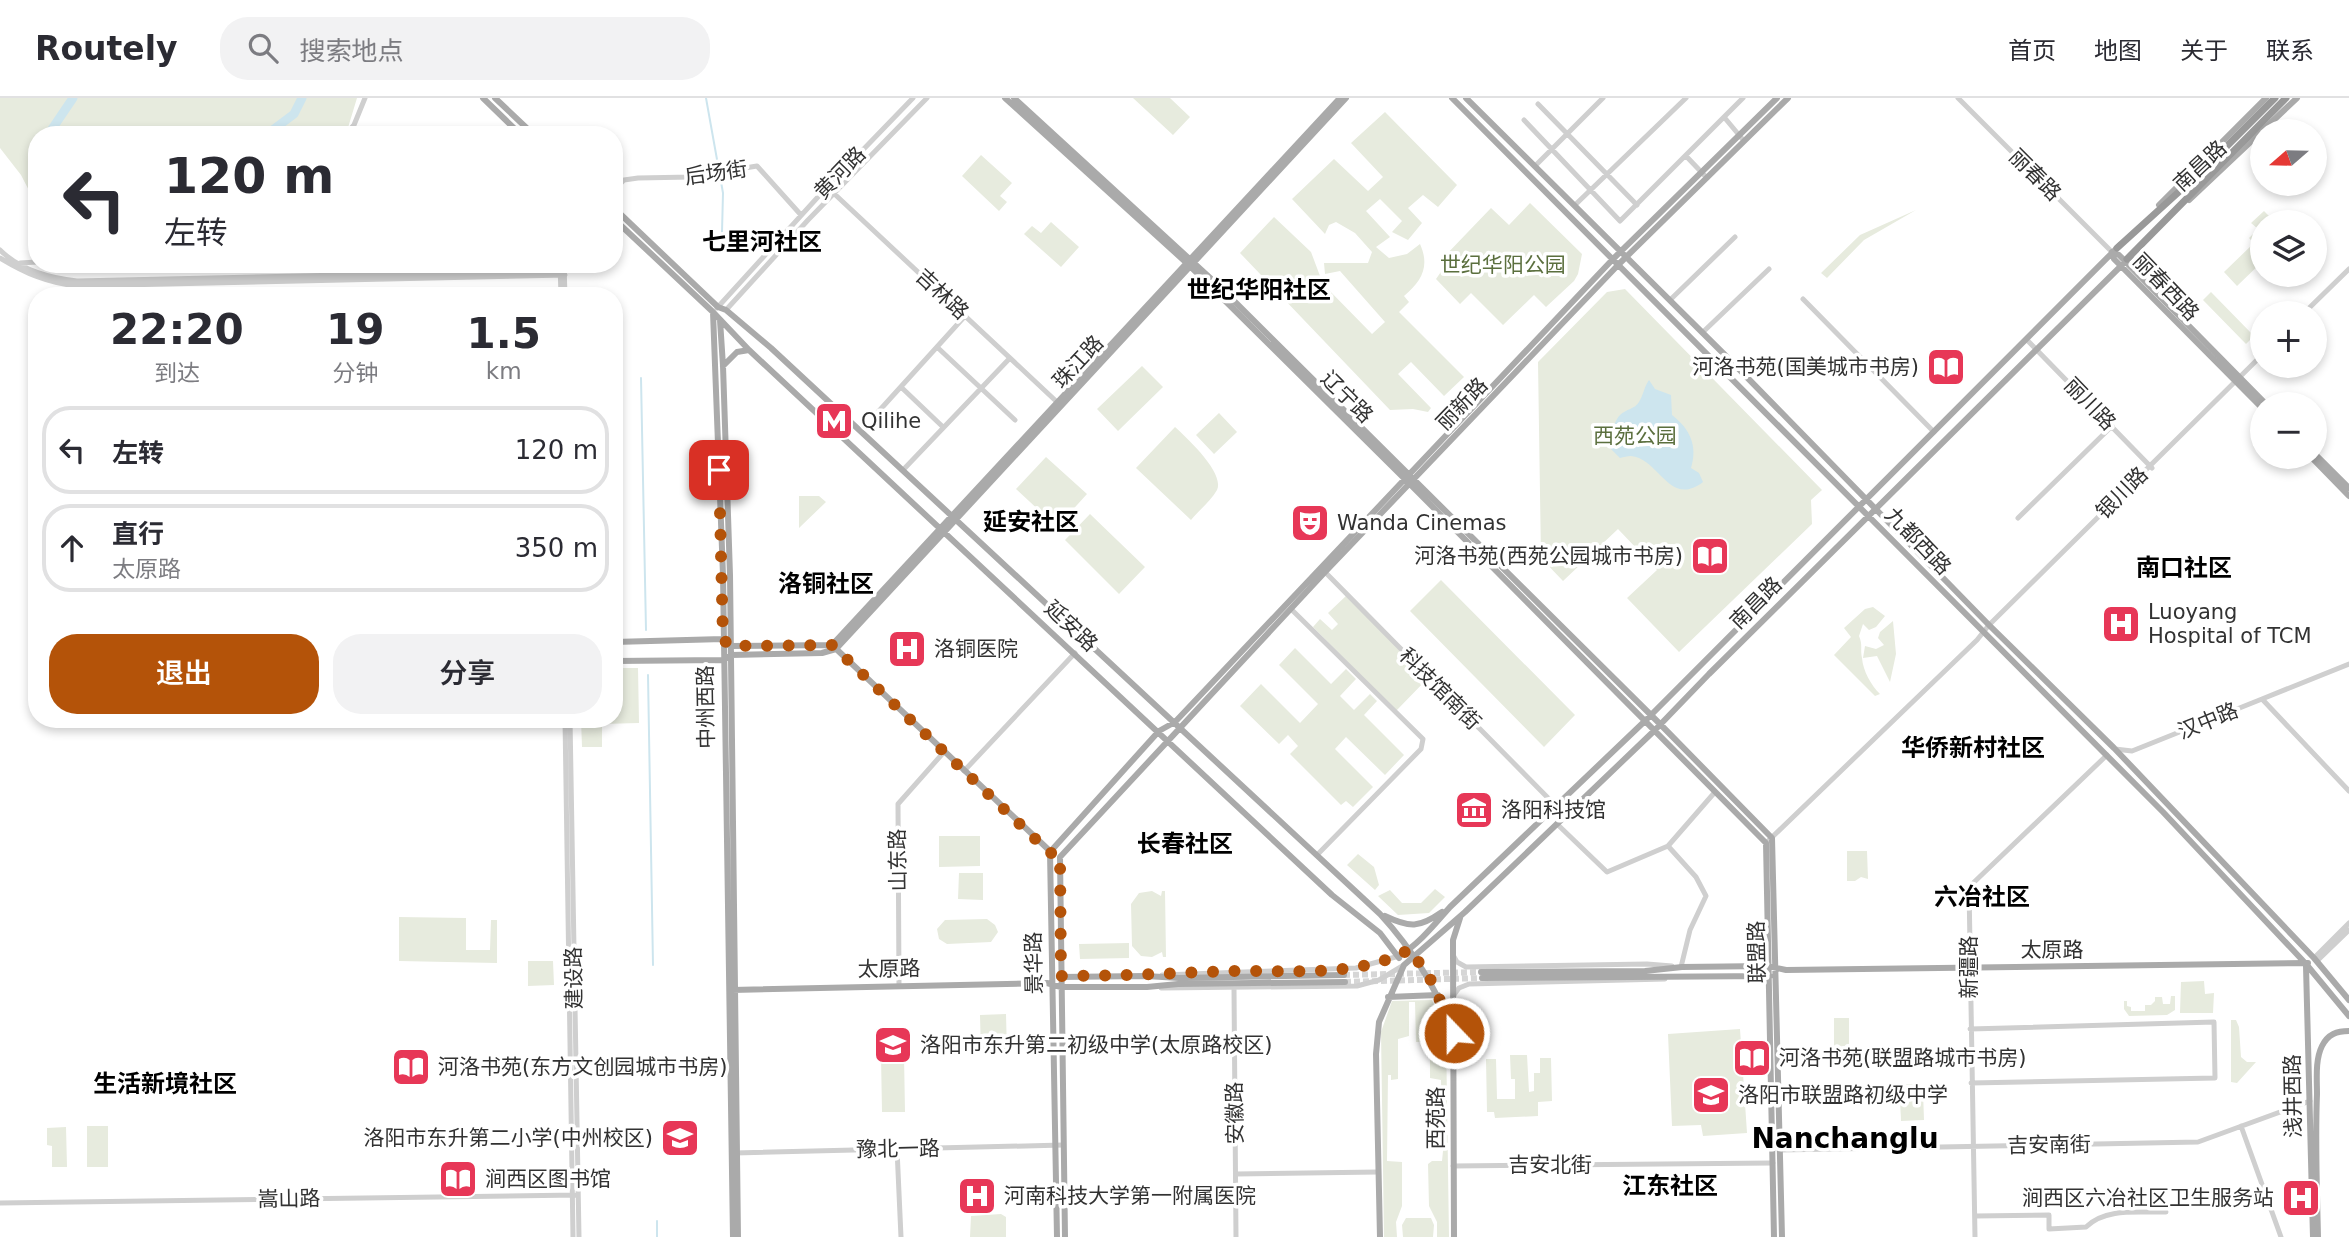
<!DOCTYPE html>
<html lang="zh">
<meta charset="utf-8">
<style>
:root{--surface:#fff;--page:#f2f2f3;--text:#2b2b33;--muted:#7c7c81;--line:#e1e1e2;--accent:#b45309}
body{margin:0;font-family:"DejaVu Sans","Noto Sans SC",sans-serif;background:var(--page);color:var(--text);height:100vh;display:flex;flex-direction:column;font-size:26px;white-space:nowrap}
*{box-sizing:border-box;margin:0}
p{font-size:23px;color:var(--muted)}
.icon{flex:none;width:38px;height:38px;fill:none;stroke:currentColor;stroke-width:2;stroke-linecap:round;stroke-linejoin:round}
.map{position:relative;flex:1;overflow:hidden}
.details{position:absolute;left:28px;top:189px;width:595px;height:441px;display:flex;flex-direction:column;background:var(--surface);border-radius:28px;box-shadow:0 4px 10px #0003}
.details>*{flex:none}
.guide{position:absolute;left:28px;top:28px;width:595px;height:147px;border-radius:28px;box-shadow:0 4px 10px #0003;background:#fff;color:var(--text);overflow:hidden}
.needle{width:46px;rotate:250deg}
.buttons{position:absolute;left:2250px;top:21px;display:grid;gap:14px}
.buttons a{display:grid;place-items:center;width:77px;height:77px;border-radius:50%;background:var(--surface);box-shadow:0 4px 10px #0003;font-size:35px}
.pin{position:absolute;display:grid;place-items:center;width:60px;height:60px;color:#fff;margin:-30px;border-radius:14px;box-shadow:0 4px 10px #0006}
.me{position:absolute;width:77px;margin:-38px;rotate:338deg;stroke-linejoin:round;filter:drop-shadow(0 0 5px #0008)}
.turn{display:flex;align-items:center;gap:24px;height:147px;padding:0 21px;font-size:32px}
.turn .icon{width:91px;height:91px;stroke-width:2.5}
.turn b{display:block;font-size:49px;line-height:60px}
.eta{display:flex;justify-content:space-evenly;align-items:center;height:119px;text-align:center}
.eta b{font-size:42px;font-weight:600;line-height:49px}
.button{display:flex;gap:14px;margin-top:auto;padding:14px 21px}
.button a{flex:1;height:80px;border-radius:28px;background:var(--accent);color:#fff;font-size:28px;font-weight:600;line-height:80px;text-align:center}
.button a+a{background:var(--page);color:var(--text)}
ul{padding:0;list-style:none}
li{display:flex;align-items:center;gap:21px;height:88px;margin:0 14px 10px;padding:0 7px;border:4px solid var(--line);border-radius:28px}
li div{flex:1}
li b{display:block;font-size:26px}
li em{font-style:normal}
header{display:flex;align-items:center;gap:42px;box-sizing:border-box;height:98px;padding:0 35px;background:var(--surface);border-bottom:2px solid var(--line)}
header strong{font-size:33px}
nav{display:flex;gap:38px;margin-inline-start:auto;font-size:24px}
.search{width:490px;height:63px;background:var(--page);display:flex;align-items:center;gap:18px;box-sizing:border-box;padding:0 24px;border-radius:28px;color:var(--muted);font-size:26px}
.map>svg:first-child{display:block}
.green{fill:#e7ebde}
.water{fill:#cde5ee}
.lines{fill:none;stroke-linecap:round;stroke-linejoin:round}
.stream{stroke:#cde5ee;stroke-width:2}
.river{stroke:#cde5ee;stroke-width:9}
.major-tunnel{stroke:#d6d6d6;stroke-width:6;stroke-dasharray:6 3;stroke-linecap:butt}
.minor{stroke:#cfcfcf;stroke-width:5}
.major{stroke:#aaa;stroke-width:6}
.highway{stroke:#999;stroke-width:7}
.route{stroke:#b45309;stroke-width:12;stroke-dasharray:0 21.6}
.labels{text-anchor:middle;stroke-width:7;stroke-linejoin:round;paint-order:stroke}
.street-label{font-size:21px;fill:#323232;stroke:#fff}
.park-label{font-size:21px;fill:#5b6f3e;stroke:#fff}
.poi-label{font-size:21px;fill:#323232;stroke:#fff;text-anchor:start}
.quarter-label{font-size:24px;font-weight:bold;fill:#000;stroke:#fff}
.district-label{font-size:28px;font-weight:bold;fill:#000;stroke:#fff}
</style>
<header>
<strong>Routely</strong>
<div class="search"><svg class="icon" aria-label="search" viewBox="0 0 24 24"><circle cx="10" cy="10" r="6"/><path d="M15 15l6 6"/></svg>搜索地点</div>
<nav><a>首页</a><a>地图</a><a>关于</a><a>联系</a></nav>
</header>
<div class="map">
<svg width="2349" height="1139" viewBox="0 0 2349 1139">
<rect width="100%" height="100%" fill="#fff"/>
<path class="green" d="M0,0h357l-10,33 -4,4h-306v71l-16,-31 -21,-27z
M1133,0h37l20,19 -17,18z
M1385,14l72,73 -19,22 -15,-12 -15,13 14,15 -14,17 -16,-8 10,-11 -22,-22 -14,12 24,26 -14,10 13,11 18,-4 13,-10c10,22 2,37 -16,52l5,6 -10,10 65,65 -20,19 -33,-34 -13,12 33,34 -3,4 -15,-3 -23,1 -150,-157 34,-36 37,35 12,32 49,50 13,-12 -45,-51 -15,3 -1,-11h44l4,-11 -17,-19 -19,-11 -7,3 -4,9 -33,-35 42,-40 34,32 15,-14 -32,-34z
M981,57l31,28 -12,13 7,6 -8,9 -37,-35z
M1530,105l52,51 -4,20 -4,7 -28,26 -12,-12 -31,30 -32,-32 -11,11 -24,-25 9,-13 -2,-8 48,-50 18,17z
M1916,112l-52,30 -37,38 -6,-5 39,-38z
M2264,113l11,11h-12v39l-26,25 -13,-14 30,-29 -5,-5 9,-9 -7,-6z
M1051,124l28,25 -18,20 -37,-33 8,-8 9,7z
M1625,191l197,201 -11,10 1,24 -133,128 -52,-54 30,-28 -39,-41 -55,52 -22,-23 -3,-196 69,-70z
M2211,194l43,44 -8,8 -43,-44z
M1142,268l21,21 -45,44 -21,-22z
M1219,315l18,19 -23,22 -18,-19z
M1175,329c12,11 50,46 42,63 -6,11 -18,20 -26,30l-55,-52z
M1046,359l41,37 -30,33 -41,-38z
M799,398h20l7,6 -27,26z
M1090,416l55,53 -26,27 -54,-54z
M1441,482l134,135 -31,32 -134,-136z
M1347,497l82,82 -33,34 -83,-84 7,-8 12,11 6,-6 -10,-11z
M1873,509l12,9 -9,11 -7,3 -6,-6 -4,12c4,9 1,13 3,22 1,13 9,27 18,36l-5,2 -41,-41 17,-18 -7,-9 21,-19z
M1893,523l3,33 -6,28 -13,-26 -14,2 2,-12 11,3 8,-4 -6,-7 2,-6z
M1295,550l36,36 15,-15 10,10 -16,17 14,14 16,-16 7,7 -13,14 40,40 -19,20 -39,-38 -11,12 38,38 -20,20 -7,-6 -5,4 -51,-51 8,-8 -10,-11 -9,9 -39,-38 21,-22 39,39 18,-19 -39,-39z
M614,570h24l1,55 -37,1v23h-20l-1,-28h33z
M939,738h41v30l-41,1z
M1847,753h20l1,28 -7,-2 -6,4h-8z
M1358,756l16,13 5,18 -4,5 -28,-25z
M959,775h24v27l-25,-1z
M1435,791l10,8 -16,16 -31,2 -20,-19 12,-6 12,13h19z
M1152,793l9,5 1,-5h3l1,66h-3l-1,-5 -10,5 -11,-1 -9,-10 -1,-42 8,-11z
M399,819l67,1v32h24l1,-30h6v43l-98,-2z
M987,821l8,6 3,7 -7,10 -44,2 -8,-5 -2,-10 8,-9z
M1129,845v15l-49,1 -1,-15z
M528,863h25l1,24 -26,1z
M2204,883l1,13 9,-1 -1,20h-33l1,-31z
M2171,898h4v14l-8,5 -38,1 -5,-7v-8h3v5l4,1v4h14v-6h6l4,-4v-4h7l1,7h7z
M1432,902l14,33 3,204h-12v-15l-8,-16 -1,-42 4,-3h10l2,-20 -2,-11 -1,-50 -11,-2v-18h12v-4h-9l-1,-24 -7,1 1,9h-10l-1,-40h-6v34l-11,3v40l-7,1v-5h-3l-1,86 15,1v44l-6,16 1,15h-13l-3,-205 11,-31z
M1006,916l1,39 -26,1 -1,-39z
M1834,920h15v50h-15z
M2231,922h5l3,7 2,30 6,5h9l-19,21 -6,-1z
M1740,931l7,104 -44,3 -2,-11 -29,1 -4,-92z
M904,957l1,57h-23l-1,-56z
M1510,957h17l2,37 5,-1v-18h6v-15h11l1,43 -14,1v14l-43,2 -1,-6h-7l-1,-53h10l1,40h18v-20h-4z
M1907,986h8l8,7 1,29 -23,1c0,-13 -4,-29 6,-37z
M87,1028h21v41h-21z
M66,1029l1,40h-15v-21l-5,-1v-17z
M1001,1116l5,3v20h-36l1,-21z
M1406,1120h25l3,7 -1,12h-30l-1,-12z"/>
<path class="water" d="M1649,282l6,9 16,6 1,20c18,14 26,31 19,53l8,5 4,9c-34,26 -43,-23 -72,-26 -4,0 -7,1 -11,2l-13,-13 -6,1 -4,-7 3,-7 9,4c4,-7 6,-16 11,-21 6,-6 15,-6 19,-13 4,-6 5,-15 10,-22z"/>
<g class="lines">
<path class="stream" d="M706,0l17,95 -1,39
M641,280l5,252
M648,577l5,290
M657,1123v16"/>
<path class="river" d="M48,37l25,-37
M266,37l28,-21 8,-16"/>
<path class="major-tunnel" d="M1344,877l137,-3
M1345,884l137,-4"/>
<path class="minor" d="M1958,0l154,154
M1538,6l99,101
M1724,19l20,24
M1524,22l96,101 123,-123
M345,37l9,-10 11,-27
M1686,58l21,22
M1535,68l68,-68
M827,89l230,215
M614,92l10,-10 14,-2 53,-1 66,-11 44,49
M1575,107l111,-107
M0,152c20,20 50,28 77,31l488,-11
M0,160c25,15 47,25 77,28l488,-11
M20,165l17,-1
M560,166l1,32
M564,166l1,32
M1803,201l131,133
M1670,202l65,-63
M717,210l110,-121 86,-89
M726,212l82,-90 119,-122
M2304,215l45,-44
M1703,234l66,-63
M2027,242l125,128
M937,249l78,73
M901,289l42,40
M878,314l87,-96
M903,372l107,-112
M2018,420l94,-92
M1325,474l231,234
M1291,511l132,130 -2,10 -104,106
M2262,601l87,-35
M565,621l8,518
M570,621l9,518
M2115,651l17,2 130,-52 87,92
M964,673l111,-118
M1557,726l50,48 61,-26 47,-54
M1766,745l211,-203 12,-15 274,-271
M1668,748l28,31 10,19 -16,34 -9,37
M1453,857l4,7 9,5 181,-3 25,2
M2314,860l35,-35
M2317,863l32,-31
M1162,877l194,-7 43,-12
M899,888l-1,-182 46,-52
M1161,890l196,-2 22,-6 25,-15
M1234,890l2,249
M1453,898l6,-8 10,-4 196,-5
M1970,931l244,-7 1,56 -244,5
M2241,1028l40,111
M897,1051l4,88
M1780,1052l418,-8 112,-41
M735,1055l328,-8
M1453,1068l320,-3
M1236,1076l142,-2
M0,1105l577,-8
M1975,1118l74,-1v14l37,-2c20,-20 54,-14 80,-15
M1975,1139l-6,-350 138,-132"/>
<path class="major" d="M483,0l38,37
M495,0l39,37
M1005,0l185,168 220,218 356,359 8,394
M1014,0l206,189 440,437 112,114 10,399
M1452,0l711,714 143,152 43,52
M1466,0l266,264 257,263 125,123 200,210 35,42
M2189,102l108,-102
M2159,107l107,-107
M614,110l104,99 8,3 45,38 609,566c34,37 55,73 74,119
M614,121l99,93 36,38 583,545 48,38 19,25
M2112,154l2,7 7,7 142,143
M2112,154l7,3 147,149
M713,214l10,263 10,662
M720,222l3,46 7,209 8,662
M723,268l14,-14 12,-2
M2315,356l34,34
M2311,359l38,39
M614,544l109,-3 7,7 102,-1 220,208
M832,547l508,-547
M836,551l510,-551
M614,563l109,-1 8,-5 91,-2 14,-4
M1385,818c25,12 34,12 57,-4
M1399,858c20,-12 35,-31 51,-49l196,-187 474,-475
M2306,868l7,271
M1481,874l164,-1 37,-4 86,-1 18,4 522,-7
M1059,879l87,-1 33,2 165,-3
M1482,880l288,-2
M732,892l315,-7 14,4h86l31,-3 167,-2
M1388,899l50,-2
M1057,1139l-7,-385 109,-121 16,-9 438,-463 164,-161
M1065,1139l-5,-380 265,-285 294,-308 169,-166
M1380,1139l-4,-183 3,-32 25,-57 61,-53 190,-182 54,-56 422,-418
M1454,1139l-1,-287v-10l7,-22
M2318,1139c-1,-47 -3,-95 -1,-143 0,-15 -2,-34 5,-48 6,-12 15,-15 27,-15"/>
<path class="highway" d="M2117,150l86,-78 72,-72
M2127,161l159,-161"/>
</g>
<g class="lines">
<path class="route" d="M719,372l4,169 7,7 102,-1 217,207 11,5 1,119c57,0 114,-3 171,-5 55,-1 130,7 178,-22l22,33 22,51"/>
</g>
<defs>
<symbol id="library-square" viewBox="-11 -11 22 22"><rect x="-9" y="-9" width="18" height="18" rx="4" fill="#e73757" stroke="#fff"/><path d="M-6-4Q-3-5.5-.7-3.5V5Q-3 3-6 4ZM6-4Q3-5.5 .7-3.5V5Q3 3 6 4Z" fill="#fff"/></symbol>
<symbol id="metro-square" viewBox="-11 -11 22 22"><rect x="-9" y="-9" width="18" height="18" rx="4" fill="#e73757" stroke="#fff"/><path d="M-5.5 5V-5H-3L0 0L3-5H5.5V5H3V-.5L0 4L-3-.5V5Z" fill="#fff"/></symbol>
<symbol id="theatre-square" viewBox="-11 -11 22 22"><rect x="-9" y="-9" width="18" height="18" rx="4" fill="#e73757" stroke="#fff"/><path d="M-5-5.5Q0-4 5-5.5V0Q5 5 0 6Q-5 5-5 0ZM-3.3-2.5H-1v1.5H-3.3ZM1-2.5H3.3v1.5H1ZM-2.8 1Q0 5.5 2.8 1Z" fill="#fff"/></symbol>
<symbol id="hospital-square" viewBox="-11 -11 22 22"><rect x="-9" y="-9" width="18" height="18" rx="4" fill="#e73757" stroke="#fff"/><path d="M-5-5h3v3.5h4V-5h3V5h-3V1.5h-4V5h-3Z" fill="#fff"/></symbol>
<symbol id="museum-square" viewBox="-11 -11 22 22"><rect x="-9" y="-9" width="18" height="18" rx="4" fill="#e73757" stroke="#fff"/><path d="M0-6L6-3V-2H-6V-3ZM-5-1h2V3h-2ZM-1-1h2V3h-2ZM3-1h2V3H3ZM-6 4H6V6H-6Z" fill="#fff"/></symbol>
<symbol id="school-square" viewBox="-11 -11 22 22"><rect x="-9" y="-9" width="18" height="18" rx="4" fill="#e73757" stroke="#fff"/><path d="M0-5L7-2L0 1L-7-2ZM-4 1L0 2.5L4 1V4Q0 6-4 4Z" fill="#fff"/></symbol>
</defs>
<g fill-rule="evenodd">
<use href="#library-square" x="1924" y="247" width="44" height="44"/>
<use href="#metro-square" x="812" y="301" width="44" height="44"/>
<use href="#theatre-square" x="1288" y="403" width="44" height="44"/>
<use href="#library-square" x="1688" y="436" width="44" height="44"/>
<use href="#hospital-square" x="2099" y="504" width="44" height="44"/>
<use href="#hospital-square" x="885" y="529" width="44" height="44"/>
<use href="#museum-square" x="1452" y="690" width="44" height="44"/>
<use href="#school-square" x="871" y="925" width="44" height="44"/>
<use href="#library-square" x="1730" y="938" width="44" height="44"/>
<use href="#library-square" x="389" y="947" width="44" height="44"/>
<use href="#school-square" x="1689" y="975" width="44" height="44"/>
<use href="#school-square" x="658" y="1018" width="44" height="44"/>
<use href="#library-square" x="436" y="1059" width="44" height="44"/>
<use href="#hospital-square" x="955" y="1076" width="44" height="44"/>
<use href="#hospital-square" x="2279" y="1078" width="44" height="44"/>
</g>
<g class="labels">
<g class="street-label">
<text transform="translate(2200 68) rotate(-43)" y="7">南昌路</text>
<text transform="translate(716 75) rotate(-8)" y="7">后场街</text>
<text transform="translate(840 75) rotate(-46)" y="7">黄河路</text>
<text transform="translate(2035 77) rotate(45)" y="7">丽春路</text>
<text transform="translate(2166 189) rotate(46)" y="7">丽春西路</text>
<text transform="translate(942 196) rotate(43)" y="7">吉林路</text>
<text transform="translate(1078 264) rotate(-47)" y="7">珠江路</text>
<text transform="translate(1347 299) rotate(45)" y="7">辽宁路</text>
<text transform="translate(1462 306) rotate(-46)" y="7">丽新路</text>
<text transform="translate(2090 306) rotate(46)" y="7">丽川路</text>
<text transform="translate(2122 395) rotate(-45)" y="7">银川路</text>
<text transform="translate(1918 443) rotate(46)" y="7">九都西路</text>
<text transform="translate(1756 505) rotate(-45)" y="7">南昌路</text>
<text transform="translate(1071 528) rotate(43)" y="7">延安路</text>
<text transform="translate(1440 591) rotate(45)" y="7">科技馆南街</text>
<text transform="translate(706 609) rotate(-91)" y="7">中州西路</text>
<text transform="translate(2208 623) rotate(-22)" y="7">汉中路</text>
<text transform="translate(898 762) rotate(-91)" y="7">山东路</text>
<text x="2052" y="859">太原路</text>
<text transform="translate(1757 854) rotate(-91)" y="7">联盟路</text>
<text transform="translate(1034 865) rotate(-91)" y="7">景华路</text>
<text transform="translate(1969 869) rotate(-90)" y="7">新疆路</text>
<text transform="translate(889 871) rotate(-1)" y="7">太原路</text>
<text transform="translate(574 880) rotate(-91)" y="7">建设路</text>
<text transform="translate(2293 998) rotate(-91)" y="7">浅井西路</text>
<text transform="translate(1235 1015) rotate(-91)" y="7">安徽路</text>
<text transform="translate(1436 1020) rotate(-90)" y="7">西苑路</text>
<text transform="translate(2049 1047) rotate(-1)" y="7">吉安南街</text>
<text transform="translate(898 1051) rotate(-1)" y="7">豫北一路</text>
<text x="1550" y="1074">吉安北街</text>
<text transform="translate(289 1101) rotate(-1)" y="7">嵩山路</text>
</g>
<g class="park-label">
<text x="1503" y="174">世纪华阳公园</text>
<text x="1635" y="345">西苑公园</text>
</g>
<g class="poi-label">
<text x="1919" y="276" text-anchor="end">河洛书苑(国美城市书房)</text>
<text x="861" y="330">Qilihe</text>
<text x="1337" y="432">Wanda Cinemas</text>
<text x="1683" y="465" text-anchor="end">河洛书苑(西苑公园城市书房)</text>
<text x="2148" y="521">Luoyang<tspan x="2148" dy="24">Hospital of TCM</tspan></text>
<text x="934" y="558">洛铜医院</text>
<text x="1501" y="719">洛阳科技馆</text>
<text x="920" y="954">洛阳市东升第二初级中学(太原路校区)</text>
<text x="1779" y="967">河洛书苑(联盟路城市书房)</text>
<text x="438" y="976">河洛书苑(东方文创园城市书房)</text>
<text x="1738" y="1004">洛阳市联盟路初级中学</text>
<text x="653" y="1047" text-anchor="end">洛阳市东升第二小学(中州校区)</text>
<text x="485" y="1088">涧西区图书馆</text>
<text x="1004" y="1105">河南科技大学第一附属医院</text>
<text x="2274" y="1107" text-anchor="end">涧西区六冶社区卫生服务站</text>
</g>
<g class="quarter-label">
<text x="762" y="152">七里河社区</text>
<text x="1259" y="200">世纪华阳社区</text>
<text x="1031" y="432">延安社区</text>
<text x="2184" y="478">南口社区</text>
<text x="826" y="494">洛铜社区</text>
<text x="1973" y="658">华侨新村社区</text>
<text x="1185" y="754">长春社区</text>
<text x="1982" y="807">六冶社区</text>
<text x="165" y="994">生活新境社区</text>
<text x="1670" y="1096">江东社区</text>
</g>
<g class="district-label">
<text x="1845" y="1050">Nanchanglu</text>
</g>
</g>
</svg>
<div class="buttons">
<a><svg class="needle" viewBox="-14 -14 28 28"><path d="M0-13l5 13h-10z" fill="#e53935"/><path d="M0 13l5-13h-10z" fill="#7c7c81"/></svg></a>
<a><svg class="icon" aria-label="layers" viewBox="0 0 24 24"><path d="M12 4l9 5-9 5-9-5zM3 14l9 5 9-5"/></svg></a>
<a>+</a>
<a>−</a>
</div>
<div class="pin" style="left:719px;top:372px;background:#d93025"><svg class="icon" aria-label="arrive" viewBox="0 0 24 24"><path d="M6 21V4h12l-3 4 3 4H6"/></svg></div>
<svg class="me" style="left:1454px;top:935px" viewBox="-20 -20 40 40"><circle r="17" fill="#b45309" stroke="#fff" stroke-width="3"/><path d="M0-11L8 9 0 5-8 9z" fill="#fff"/></svg>
<div class="guide">
<div class="turn"><svg class="icon" aria-label="left" viewBox="0 0 24 24"><path d="M17 20v-9H6M10 6l-5 5 5 5"/></svg><div><b>120 m</b>左转</div></div>
</div>
<section class="details">
<div class="eta">
<div><b>22:20</b><p>到达</p></div>
<div><b>19</b><p>分钟</p></div>
<div><b>1.5</b><p>km</p></div>
</div>
<ul>
<li><svg class="icon" aria-label="left" viewBox="0 0 24 24"><path d="M17 20v-9H6M10 6l-5 5 5 5"/></svg><div><b>左转</b></div><em>120 m</em></li>
<li><svg class="icon" aria-label="ahead" viewBox="0 0 24 24"><path d="M12 20V5M6 11l6-6 6 6"/></svg><div><b>直行</b><p>太原路</p></div><em>350 m</em></li>
</ul>
<div class="button"><a>退出</a><a>分享</a></div>
</section>
</div>
